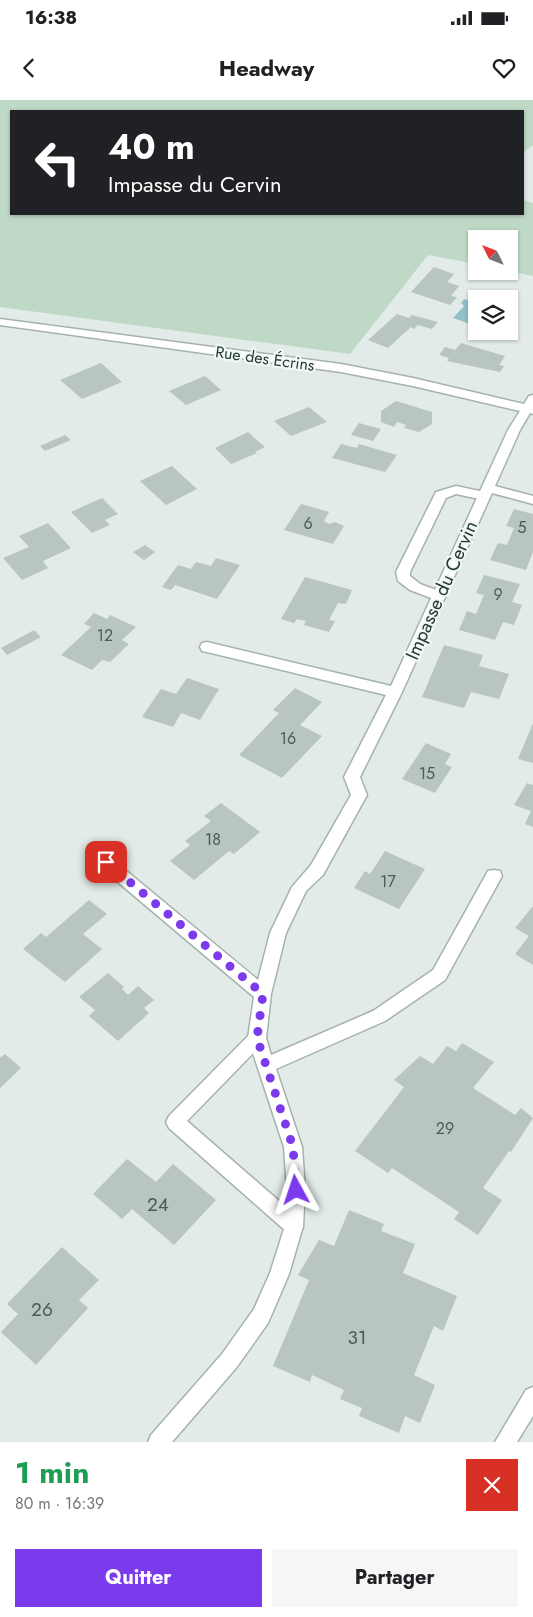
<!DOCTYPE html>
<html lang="fr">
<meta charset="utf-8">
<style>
:root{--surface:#fff;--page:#f6f6f6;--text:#202124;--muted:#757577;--accent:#7c3aed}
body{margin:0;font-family:Jost,sans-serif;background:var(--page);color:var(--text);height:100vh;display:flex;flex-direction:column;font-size:19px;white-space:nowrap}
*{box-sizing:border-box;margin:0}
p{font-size:16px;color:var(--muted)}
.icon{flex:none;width:28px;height:28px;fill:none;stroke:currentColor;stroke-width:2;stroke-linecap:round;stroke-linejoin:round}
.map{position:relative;height:1342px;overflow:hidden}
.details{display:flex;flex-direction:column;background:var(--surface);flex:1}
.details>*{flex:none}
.guide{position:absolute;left:10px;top:10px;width:514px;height:105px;border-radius:0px;box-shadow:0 1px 4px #0004;background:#202124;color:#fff;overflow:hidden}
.needle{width:32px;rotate:312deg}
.fabs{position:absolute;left:468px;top:130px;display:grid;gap:10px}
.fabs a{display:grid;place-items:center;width:50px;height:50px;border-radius:0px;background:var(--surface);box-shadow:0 1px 4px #0004;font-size:25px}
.pin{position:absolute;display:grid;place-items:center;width:42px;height:42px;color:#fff;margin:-21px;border-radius:10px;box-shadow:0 2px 8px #0006}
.me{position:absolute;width:55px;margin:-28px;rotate:355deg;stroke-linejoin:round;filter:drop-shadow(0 0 4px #0008)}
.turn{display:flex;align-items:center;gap:18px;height:105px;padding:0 15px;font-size:22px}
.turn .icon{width:65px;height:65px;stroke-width:2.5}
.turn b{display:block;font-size:35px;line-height:42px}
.round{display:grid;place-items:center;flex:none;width:52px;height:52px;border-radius:0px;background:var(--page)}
.summary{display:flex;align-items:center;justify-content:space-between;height:85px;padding:0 15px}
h1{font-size:30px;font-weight:700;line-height:38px;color:#1e9e55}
.primary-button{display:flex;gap:10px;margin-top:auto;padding:10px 15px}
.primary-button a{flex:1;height:58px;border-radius:0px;background:var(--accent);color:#fff;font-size:20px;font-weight:700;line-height:58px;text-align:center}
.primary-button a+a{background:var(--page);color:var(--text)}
.status{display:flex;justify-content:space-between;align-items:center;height:35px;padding:0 25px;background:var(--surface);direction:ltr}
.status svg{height:14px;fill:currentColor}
header{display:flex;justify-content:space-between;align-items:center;height:65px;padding:0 15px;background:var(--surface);font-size:22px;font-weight:700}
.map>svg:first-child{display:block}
.green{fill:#bed9c5}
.water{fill:#91c2c9}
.building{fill:#b8c5c0}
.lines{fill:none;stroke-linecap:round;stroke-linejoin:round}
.service-casing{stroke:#a5b2ad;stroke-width:3}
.minor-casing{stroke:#a5b2ad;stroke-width:3}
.service{fill:#fff;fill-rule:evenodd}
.minor{fill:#fff;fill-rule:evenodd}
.route{stroke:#7c3aed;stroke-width:9;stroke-dasharray:0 16.2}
.labels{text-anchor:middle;stroke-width:4.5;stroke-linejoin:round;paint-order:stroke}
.far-street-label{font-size:16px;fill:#243933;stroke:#f2f8f5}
.number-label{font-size:16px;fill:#495c56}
.street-label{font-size:19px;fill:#243933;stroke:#f2f8f5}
.near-number-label{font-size:19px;fill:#495c56}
</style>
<div class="status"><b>16:38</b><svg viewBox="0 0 49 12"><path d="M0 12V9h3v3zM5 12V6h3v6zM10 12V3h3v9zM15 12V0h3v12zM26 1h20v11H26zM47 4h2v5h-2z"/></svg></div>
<header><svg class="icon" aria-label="back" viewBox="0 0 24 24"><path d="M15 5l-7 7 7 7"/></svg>Headway<svg class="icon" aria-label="heart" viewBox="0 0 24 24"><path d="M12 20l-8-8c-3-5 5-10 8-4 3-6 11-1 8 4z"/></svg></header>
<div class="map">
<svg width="533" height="1342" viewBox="0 0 533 1342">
<rect width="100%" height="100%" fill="#e2ebe7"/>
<path class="green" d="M0,0h533v45l-10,8 -1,-42h-511v103h511l1,-14 10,3v73l-24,-5v-32h-33v25l-48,-9 -78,99 -350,-47z"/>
<path class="water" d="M464,199l12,4v13l-6,8 -17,-6 11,-12 -3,-3z"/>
<path class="building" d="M434,167l20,7 -7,8 12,4 -8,10 6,1 -7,8 -39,-13z
M397,214l12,4 3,-3 26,7 -6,7 -14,-4 -4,4 -3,-2 -23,21 -20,-8z
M461,243l44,13 -6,9 5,1 -4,6 -53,-11 2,-3 -10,-3 6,-8 10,3z
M101,263l21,19 -40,17 -22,-19z
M205,276l16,14 -35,15 -17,-14z
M396,301l36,11v12l-13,8 -15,-4 2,-3 -9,-3 -3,5 -13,-5v-11z
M309,307l18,15 -36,14 -17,-15z
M359,323l22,6 -8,12 -22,-6z
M248,332l17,15 -10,5 2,1 -26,11 -16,-16z
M65,335l6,5 -26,11 -5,-5z
M341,344l16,4 2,-4 38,11 -12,17 -53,-14z
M172,366l25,23 -31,16 -26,-24z
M102,398l16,16 -13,6 5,5 -18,8 -21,-21z
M301,404l28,8 -5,9 5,3 6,-2 9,4 -11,18 -49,-14z
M514,409l19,5v38l-7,18 -36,-10 8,-17 9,2 7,-17 -8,-2z
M48,423l23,25 -28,13 5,7 -26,12 -19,-22 26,-11 -10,-11z
M145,445l10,7 -11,8 -11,-8z
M216,458l24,7 -23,34 -42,-14 -4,5 -9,-3 16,-22 13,4 5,-7 15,4z
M484,475l36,9 -8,18 10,3 -8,20 -11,-3 -8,18 -36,-10 8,-19 9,3 8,-19 -8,-2z
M305,477l47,13 -6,14 -8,-1 -9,17 6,1 -6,11 -25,-7 2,-4 -9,-2 -3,4 -13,-4z
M94,513l13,6 3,-4 26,12 -14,13 7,4 -19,18 -8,-2 -10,10 -31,-15 30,-28 -7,-3z
M34,530l7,7 -34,18 -6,-7z
M444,545l39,10 -4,11 30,8 -10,25 -28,-7 -7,16 -42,-11z
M187,578l32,11 -19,31 -19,-7 -8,14 -31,-10 19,-28 15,5z
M295,588l27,14 -22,23 22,11 -40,42 -43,-23 40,-42 -6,-3z
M533,623v40l-15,-4z
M426,643l25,11 -6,10 7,3 -17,26 -33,-14z
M527,683l6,2v42l-8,-3 6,-13 -17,-6z
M221,703l39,29 -26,22 -5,-3 -35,29 -24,-19 20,-16 -5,-4 26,-20 -7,-5z
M385,751l40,18 -26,40 -45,-21 11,-17 5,3z
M89,800l18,14 -24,20 19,15 -37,33 -42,-33 18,-16 5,4z
M533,806v59l-18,-11 14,-18 -14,-8z
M108,873l16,14 -2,2 6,6 10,-9 16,14 -10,8 5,5 -31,28 -29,-25 6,-6 -16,-13z
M462,943l32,19 -21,26 42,27 6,-7 12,10 -22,34 -2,-1 -26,37 19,12 -24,35 -24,-16 5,-7 -67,-44 -4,5 -33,-22 49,-64 -10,-7 26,-24 13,8 14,-18 9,5z
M5,954l16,14 -21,20v-30z
M127,1059l29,23 17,-18 43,36 -42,45 -42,-36 -10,10 -29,-25z
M349,1110l35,14 -3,7 34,13 -12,29 54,23 -14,35 -9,-5 -20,49 21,10 -15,38 -15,-7 -6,17 -40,-17 3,-8 -22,-9 4,-9 -32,-15 -2,7 -37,-16 36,-86 -11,-5 21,-35 15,6z
M62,1147l37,33 -20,20 9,8 -52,57 -35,-33 17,-18 -11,-10z"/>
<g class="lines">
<defs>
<path id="service" d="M456,386l33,7 1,3 -6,4 -28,-6 -10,4 -36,74v4l10,8 24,9 2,3 -2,3 -5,2 -29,-11 -12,-9 -2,-9 40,-80z
M257,930l6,3 3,5 -3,5 -76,78 114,99 2,6 -2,6 -7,3 -7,-3 -118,-104 -3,-6 3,-6 82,-83z
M533,1287v29l-16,26h-22l31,-52z"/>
<path id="minor" d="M0,219l341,45 72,14 111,26 5,-8 4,-1v19l-3,-1 -10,17 -25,56 38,10v8l-41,-11 -90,199 -42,85 7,18 -44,80 -17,16 -20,42 -15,61 -5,44 5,17 102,-44 60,-41 55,-99 6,-1 6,1 2,5 -57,104 -60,41 -109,48 26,78 3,43 -2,36 -14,48 -21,49 -32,45 -64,74h-24l3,-7 71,-81 32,-45 16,-36 15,-47 2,-36 -3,-43 -36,-109 6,-41 -154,-130 -2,-4 2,-4 6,-2 6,2 146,121 12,-47 22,-46 19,-22 40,-70 -7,-18 42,-82 -179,-43 -5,-1 -2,-4 2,-4 5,-1 184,44 117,-256 12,-19 -107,-25 -72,-14 -341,-47z"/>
</defs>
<use href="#service" class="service-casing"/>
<use href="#minor" class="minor-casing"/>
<use href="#service" class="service"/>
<use href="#minor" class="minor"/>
</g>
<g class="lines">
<path class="route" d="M106,762l157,132 -6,44 36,109 3,43"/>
</g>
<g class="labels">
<g class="far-street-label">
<text transform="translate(265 258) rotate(8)" y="6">Rue des Écrins</text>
</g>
<g class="number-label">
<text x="308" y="429">6</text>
<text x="522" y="433">5</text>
<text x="498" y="500">9</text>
<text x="105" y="541">12</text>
<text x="288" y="644">16</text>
<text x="427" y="679">15</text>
<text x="213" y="745">18</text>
<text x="388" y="787">17</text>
<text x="445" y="1034">29</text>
</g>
<g class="street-label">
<text transform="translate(441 490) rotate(-66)" y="7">Impasse du Cervin</text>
</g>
<g class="near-number-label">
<text x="158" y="1111">24</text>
<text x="42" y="1216">26</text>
<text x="357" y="1244">31</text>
</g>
</g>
</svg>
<div class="fabs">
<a><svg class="needle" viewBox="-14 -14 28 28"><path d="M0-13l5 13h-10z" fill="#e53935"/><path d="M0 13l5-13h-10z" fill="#757577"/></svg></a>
<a><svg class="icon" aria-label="layers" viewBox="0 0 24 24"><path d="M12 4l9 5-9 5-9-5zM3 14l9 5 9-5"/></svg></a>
</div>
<div class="pin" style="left:106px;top:762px;background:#d93025"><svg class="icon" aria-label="arrive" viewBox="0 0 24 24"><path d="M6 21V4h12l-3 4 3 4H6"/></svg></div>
<svg class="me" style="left:296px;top:1090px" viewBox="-20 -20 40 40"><path d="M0-17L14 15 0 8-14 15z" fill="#7c3aed" stroke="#fff" stroke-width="4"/></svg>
<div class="guide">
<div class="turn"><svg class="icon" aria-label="left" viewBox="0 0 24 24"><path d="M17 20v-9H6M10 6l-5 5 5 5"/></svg><div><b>40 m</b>Impasse du Cervin</div></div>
</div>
</div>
<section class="details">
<div class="summary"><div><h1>1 min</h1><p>80 m · 16:39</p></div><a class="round" style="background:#d93025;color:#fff"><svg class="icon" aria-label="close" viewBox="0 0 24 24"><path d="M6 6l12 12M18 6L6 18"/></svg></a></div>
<div class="primary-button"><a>Quitter</a><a>Partager</a></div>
</section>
